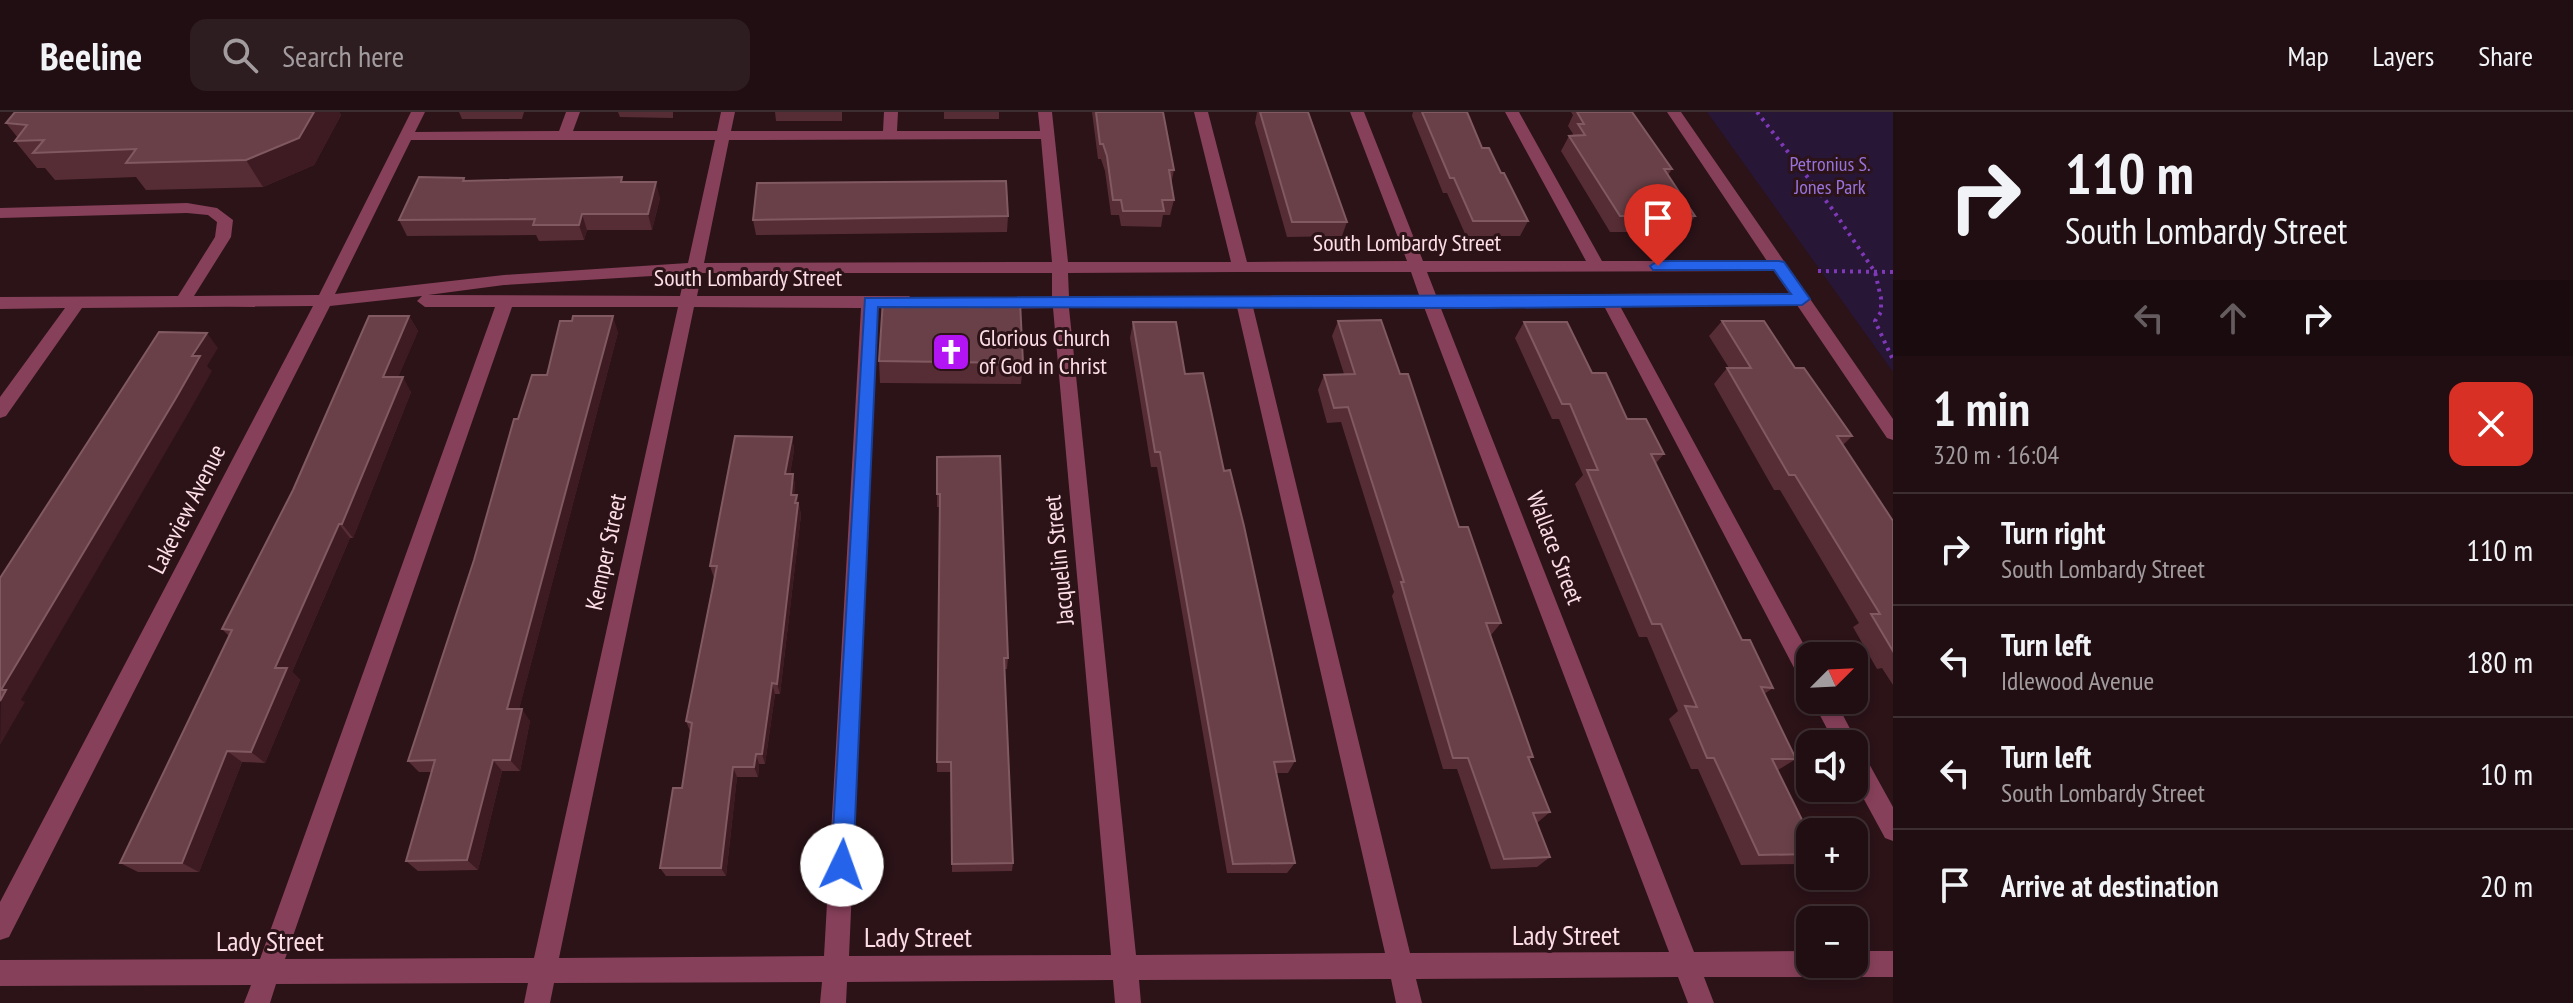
<!DOCTYPE html>
<meta charset="utf-8">
<style>
:root{--surface:#200e12;--page:#2d1c20;--text:#f1f3f6;--muted:#a29c9f;--line:#3d2e32}
body{margin:0;font-family:"PT Sans Narrow",sans-serif;background:var(--page);color:var(--text);height:100vh;display:flex;flex-direction:column;font-size:30px;white-space:nowrap}
*{box-sizing:border-box;margin:0}
p{font-size:26px;color:var(--muted)}
.icon{flex:none;width:44px;height:44px;fill:none;stroke:currentColor;stroke-width:2;stroke-linecap:round;stroke-linejoin:round}
.map{position:relative;flex:1;overflow:hidden}
.panel{display:flex;flex-direction:column;background:var(--surface);width:680px}
.panel>*{flex:none}
.top-card{background:#200e12;color:var(--text);overflow:hidden}
.needle{width:52px;rotate:66deg}
.tools{position:absolute;left:1796px;top:530px;display:grid;gap:16px}
.tools a{display:grid;place-items:center;width:72px;height:72px;border-radius:16px;background:var(--surface);box-shadow:0 4px 12px #0003,0 0 0 2px var(--line);font-size:40px}
.pin{position:absolute;display:grid;place-items:center;width:68px;height:68px;color:#fff;margin:-82px -34px;border-radius:50% 50% 50% 0;rotate:-45deg;box-shadow:0 0 8px #0007}
.pin .icon{rotate:45deg}
.me{position:absolute;width:88px;margin:-44px;rotate:3deg;stroke-linejoin:round;filter:drop-shadow(0 0 6px #0008)}
.turn{display:flex;align-items:center;gap:28px;height:168px;padding:0 40px;font-size:36px}
.turn .icon{width:104px;height:104px;stroke-width:2.5}
.turn b{display:block;font-size:56px;line-height:68px}
.lanes{display:flex;align-items:center;height:76px;padding:0 40px;background:#0003;justify-content:center;gap:40px;direction:ltr}
.lanes .off{opacity:.35}
.round{display:grid;place-items:center;flex:none;width:84px;height:84px;border-radius:16px;background:var(--page)}
.head{display:flex;align-items:center;justify-content:space-between;height:136px;padding:0 40px}
h1{font-size:48px;font-weight:600;line-height:60px}
ul{padding:0;list-style:none}
li{display:flex;align-items:center;gap:24px;height:112px;padding:0 40px;border-top:2px solid var(--line)}
li div{flex:1}
li b{display:block;font-size:30px}
li em{font-style:normal}
header{display:flex;align-items:center;gap:48px;box-sizing:border-box;height:112px;padding:0 40px;background:var(--surface);border-bottom:2px solid var(--line)}
header strong{font-size:38px}
nav{display:flex;gap:44px;margin-inline-start:auto;font-size:28px}
.search{width:560px;height:72px;background:var(--page);display:flex;align-items:center;gap:20px;box-sizing:border-box;padding:0 28px;border-radius:16px;color:var(--muted);font-size:30px}
main{display:flex;flex:1;min-height:0}
.map>svg:first-child{display:block}
.green{fill:#271635}
.lines{fill:none;stroke-linecap:round;stroke-linejoin:round}
.path{stroke:#7e38b8;stroke-width:4;stroke-dasharray:3 5;stroke-linecap:butt}
.minor{fill:#87405a;fill-rule:evenodd}
.wall{fill:#572d35}
.shaded-wall{fill:#3e1b22}
.building{fill:#694048;stroke:#805961;stroke-width:2}
.route{fill:#2563eb;stroke:#184099;stroke-width:2}
.labels{text-anchor:middle;stroke-width:6;stroke-linejoin:round;paint-order:stroke}
.far-park-label{font-size:20px;fill:#9973dd;stroke:#2b1318}
.street-label{font-size:24px;fill:#fddee7;stroke:#2b1318}
.poi-label{font-size:24px;fill:#fddee7;stroke:#2b1318;text-anchor:start}
.near-street-label{font-size:28px;fill:#fddee7;stroke:#2b1318}
</style>
<header>
<strong>Beeline</strong>
<div class="search"><svg class="icon" aria-label="search" viewBox="0 0 24 24"><circle cx="10" cy="10" r="6"/><path d="M15 15l6 6"/></svg>Search here</div>
<nav><a>Map</a><a>Layers</a><a>Share</a></nav>
</header>
<main>
<div class="map">
<svg width="1893" height="891" viewBox="0 0 1893 891">
<rect width="100%" height="100%" fill="#2b1318"/>
<path class="green" d="M1707,0h186v260z"/>
<g class="lines">
<path class="path" d="M1757,0l76,98 42,62 6,26v14l-6,9 18,39
M1818,159l75,1"/>
<path class="minor" d="M411,0h14l-10,20 144,-1 7,-19h14l-7,19h144l4,-19h14l-4,19h152l1,-19h14l-1,19h143l-2,-19h14l16,150h163l-37,-150h14l39,150 160,-1 -57,-149h14l59,149h163l-81,-149h14l83,149h165l-100,-149h14l212,307v21l-6,-2 -90,-133 -177,1 190,350v30l-8,-3 -198,-377h-164l254,646 116,-1v13h44v-13h39v26h-39l-9,-4 -9,4h-132l10,26h-26l-10,-26 -262,2 6,24h-26l-5,-24 -252,1 2,23h-26l-2,-23 -266,2 -1,21h-26l2,-21 -268,1 -4,20h-26l4,-20 -252,1 -6,19h-26l7,-18 -251,1v-26l260,-1 235,-652h-70l-8,-6 5,-5 -92,10 -321,631 -9,3v-38l313,-596 -231,2 -76,108 -6,2v-21l65,-89 -65,1v-12l178,-1 37,-59 2,-15 -9,-7 -21,-2 -187,5v-10l187,-5 30,5 16,12 -2,17 -37,59 125,-1zM1041,27l11,123 -348,1 25,-123zM411,28h304l-27,123 -184,12 -169,19zM1774,159l15,22 -353,2 -9,-23zM1240,160h171l8,23 -350,2 -1,-24zM702,161h350v24h-59l-8,6 8,6 60,-1 58,647 -262,1 29,-648h31l8,-6 -8,-6h-212zM685,162l-5,22 -252,-1 76,-10zM512,195h166l-144,651 -249,1zM694,195l167,1 -37,648 -265,2zM1237,195l148,646 -249,2 -67,-647zM1253,195h171l245,645 -259,1z
M1812,588h23l23,44 -2,4 6,3 31,56v34l-8,-3 -31,-57v-37h-19z"/>
</g>
<path class="wall" d="M15,0h324l2,3 -27,50 -51,22 -117,3 -10,-13 -81,3 -10,-12h-8l-22,-27 3,-3 -12,-15z
M459,0h65l-2,7h-60z
M618,0h55v6l-53,-1z
M775,0h67v9h-66z
M944,0h55v7h-55z
M1092,0h71l11,58 -3,14 3,16 -4,15h-7l-2,12 -40,-1 -2,-11h-8l-6,-44 -4,-12h-3z
M1257,0h3l87,110 -5,14 -55,1 -32,-114z
M1413,0h54l15,36 19,25 27,48 -8,15h-54l-19,-43h-4l-31,-77z
M1571,0h61l40,57 -4,6 27,41 -10,16h-75l-49,-81 8,-15h3l1,-2 -5,-8 5,-11z
M464,66l2,3 157,1 37,16 -8,32h-65l-3,10 -45,1 -3,-6 -129,1 -8,-16z
M1008,104l-1,16 -251,3 -3,-15z
M409,204l9,15 -20,46 13,15 -58,146h-3l-58,134 8,8 -35,83 -23,-1 -43,110h-61l-18,-9 109,-227 -7,-7z
M1338,209l62,53 59,153 42,96 -10,12 42,122 -4,3 21,52 -13,11 13,34 -13,10 -46,2 -34,-100h-14l-51,-173 2,-4 -53,-170 -14,1 -9,-33 6,-15 20,-1 -12,-38z
M1722,209l73,47 57,68 -9,9 50,76v164l-11,-17 -5,1 -24,-42 6,-4 -79,-133h-6l-60,-106 13,-16h2l-20,-32z
M1133,210l52,52 39,97 71,290 -7,12h-12l19,90 -8,10h-60l-70,-406h-6l-21,-129z
M1524,210l68,51 35,46 37,35 -8,9 86,177 31,48 -9,6 32,65 -18,11 32,66v23l-10,5 -59,1 -43,-96h-7l-22,-50 9,-8 -31,-74h-8l-64,-153 8,-9 -24,-56h-7l-37,-81z
M618,220l-99,377 11,12 -10,50h-18l-24,99 -60,1 -12,-10 26,-89h-13l-11,-11 66,-201 44,-141 29,-44z
M879,249l144,2 -2,21 -141,-1z
M792,325l2,13 -4,24h3l2,12 -1,9h3l4,20 -21,179h-5l-10,70h-6l-1,13h-21l-11,99h-60l-6,-8 22,-80 8,-57 -4,-10 28,-143 -4,-12z
M937,345l71,201 -1,11h-3l9,194 -1,8 -60,1 -1,-100h-14l3,-265h-3z"/>
<path class="shaded-wall" d="M314,0h25l2,3 -27,50 -51,22 -17,-27z
M656,70l4,16 -8,32 -4,-16z
M582,102l5,16 -3,10 -5,-15z
M409,204l9,15 -26,61 -9,-15z
M613,204l5,16 -102,389 -9,-12z
M207,221l11,15 -11,18 5,5 -23,41 -168,288 4,2 -25,43 1,-55z
M403,265l8,15 -58,146 -11,-14z
M792,325l2,13 -6,36 -3,-12z
M793,362l2,12 -2,21 -2,-12z
M797,383l4,20 -21,179 -3,-10z
M339,412l11,14 -58,134 8,8 -35,83 -14,-11 24,-84z
M772,571l3,11 -10,70 -3,-10z
M522,597l8,12 -10,50 -10,-11z
M227,639l15,11 -43,110 -17,-9z
M756,642l3,10 -1,13 -4,-10z
M493,648l9,11 -24,99 -11,-10z
M733,655l4,10 -11,99 -5,-8z"/>
<path class="building" d="M15,0h299l-15,26 -53,22 -120,3 10,-14 -103,4 11,-13 -29,1 12,-16 -21,-2z
M1096,0h67l11,58h-5l5,30h-12l2,11h-41l-2,-11h-8l-6,-44 -4,-12h-3z
M1260,0h48l39,110h-55z
M1422,0h45l15,36h7l12,25h3l24,48h-55l-19,-43h-4z
M1577,0h55l40,57h-8l31,47h-75l-51,-80 16,-1 -7,-11h6z
M419,65l45,1 -1,3 159,-4 -1,5h35l-8,32h-66l-3,11h-46l2,-6 -136,1z
M1006,69l2,35 -255,4 4,-37z
M883,188l137,1 3,62 -144,-2z
M369,204h40l-26,61h20l-61,147h-3l-64,144h12l-36,84 -24,-1 -45,112h-62l112,-233 -10,-1 71,-139z
M573,204h40l-106,393h15l-12,51h-17l-26,100 -61,1 29,-101 -27,1 66,-201 40,-141h4l14,-44h15l13,-54h12z
M1381,208l19,54h8l51,153h9l33,96h-15l47,134h-5l22,55 -17,1 17,44 -46,2 -36,-101h-15l-52,-176h3l-56,-175 -14,1 -10,-33 31,-1 -17,-53z
M1722,209h42l31,47h9l48,68h-15l56,85v130l-22,-37h9l-85,-139h-6l-62,-107h24z
M1133,210h43l9,52 18,-1 21,98 6,-1 14,56 51,235 -21,1 21,101 -62,1 -73,-412h-5z
M1524,210h43l25,51h14l21,46h19l18,35h-13l91,186h8l23,48 -12,-1 35,72h-24l38,77v18l-51,1 -45,-97h-7l-22,-52 12,1 -36,-83h-9l-65,-154h11l-28,-66h-8z
M159,220l48,1 -15,23h8l-24,42 -175,292h5l-6,11v-123z
M735,324l57,1 -7,37h8l-2,21h6l-2,8h3l-21,181 -5,-1 -10,71h-6l-2,13h-21l-12,101h-61l13,-80h9l10,-65 -6,-2 31,-155h-7z
M1000,344l8,202h-4l9,205 -61,1 -1,-102h-14l3,-268h-3v-37z"/>
<path class="route" d="M1658,149h121l5,1 26,37 -8,6 -317,3 -607,-1 -25,558 -3,8 -8,3 -7,-3 -4,-8 34,-567 926,-4 -17,-24h-121l-3,-4z"/>
<defs>
<symbol id="church-square" viewBox="-11 -11 22 22"><rect x="-9" y="-9" width="18" height="18" rx="4" fill="#b214f3" stroke="#2b1318"/><path d="M-1.2-6h2.4v3.5h3.3v2.4h-3.3V6h-2.4V-.1h-3.3v-2.4h3.3Z" fill="#fff"/></symbol>
</defs>
<g fill-rule="evenodd">
<use href="#church-square" x="929" y="218" width="44" height="44"/>
</g>
<g class="labels">
<g class="far-park-label">
<text x="1830" y="59">Petronius S.<tspan x="1830" dy="23">Jones Park</tspan></text>
</g>
<g class="street-label">
<text x="1407" y="139">South Lombardy Street</text>
<text x="748" y="174">South Lombardy Street</text>
<text transform="translate(187 397) rotate(-63)" y="8">Lakeview Avenue</text>
<text transform="translate(1555 436) rotate(69)" y="8">Wallace Street</text>
<text transform="translate(606 440) rotate(-78)" y="8">Kemper Street</text>
<text transform="translate(1059 448) rotate(-96)" y="8">Jacquelin Street</text>
</g>
<g class="poi-label">
<text x="979" y="234">Glorious Church<tspan x="979" dy="28">of God in Christ</tspan></text>
</g>
<g class="near-street-label">
<text x="1566" y="833">Lady Street</text>
<text x="918" y="835">Lady Street</text>
<text x="270" y="839">Lady Street</text>
</g>
</g>
</svg>
<div class="tools">
<a><svg class="needle" viewBox="-14 -14 28 28"><path d="M0-13l5 13h-10z" fill="#e53935"/><path d="M0 13l5-13h-10z" fill="#a29c9f"/></svg></a>
<a><svg class="icon" aria-label="sound" viewBox="0 0 24 24"><path d="M4 9h4l5-4v14l-5-4H4zM17 9q2 3 0 6"/></svg></a>
<a>+</a>
<a>−</a>
</div>
<div class="pin" style="left:1658px;top:154px;background:#d93025"><svg class="icon" aria-label="arrive" viewBox="0 0 24 24"><path d="M6 21V4h12l-3 4 3 4H6"/></svg></div>
<svg class="me" style="left:842px;top:753px" viewBox="-20 -20 40 40"><circle r="19" fill="#fff"/><path d="M0-13L10 11 0 6-10 11z" fill="#2563eb"/></svg>
</div>
<section class="panel">
<div class="top-card">
<div class="turn"><svg class="icon" aria-label="right" viewBox="0 0 24 24"><path d="M7 20v-9h11M14 6l5 5-5 5"/></svg><div><b>110 m</b>South Lombardy Street</div></div>
<div class="lanes"><svg class="icon off" aria-label="left" viewBox="0 0 24 24"><path d="M17 20v-9H6M10 6l-5 5 5 5"/></svg><svg class="icon off" aria-label="ahead" viewBox="0 0 24 24"><path d="M12 20V5M6 11l6-6 6 6"/></svg><svg class="icon" aria-label="right" viewBox="0 0 24 24"><path d="M7 20v-9h11M14 6l5 5-5 5"/></svg></div>
</div>
<div class="head"><div><h1>1 min</h1><p>320 m · 16:04</p></div><a class="round" style="background:#d93025;color:#fff"><svg class="icon" aria-label="close" viewBox="0 0 24 24"><path d="M6 6l12 12M18 6L6 18"/></svg></a></div>
<ul>
<li><svg class="icon" aria-label="right" viewBox="0 0 24 24"><path d="M7 20v-9h11M14 6l5 5-5 5"/></svg><div><b>Turn right</b><p>South Lombardy Street</p></div><em>110 m</em></li>
<li><svg class="icon" aria-label="left" viewBox="0 0 24 24"><path d="M17 20v-9H6M10 6l-5 5 5 5"/></svg><div><b>Turn left</b><p>Idlewood Avenue</p></div><em>180 m</em></li>
<li><svg class="icon" aria-label="left" viewBox="0 0 24 24"><path d="M17 20v-9H6M10 6l-5 5 5 5"/></svg><div><b>Turn left</b><p>South Lombardy Street</p></div><em>10 m</em></li>
<li><svg class="icon" aria-label="arrive" viewBox="0 0 24 24"><path d="M6 21V4h12l-3 4 3 4H6"/></svg><div><b>Arrive at destination</b></div><em>20 m</em></li>
</ul>
</section>
</main>
